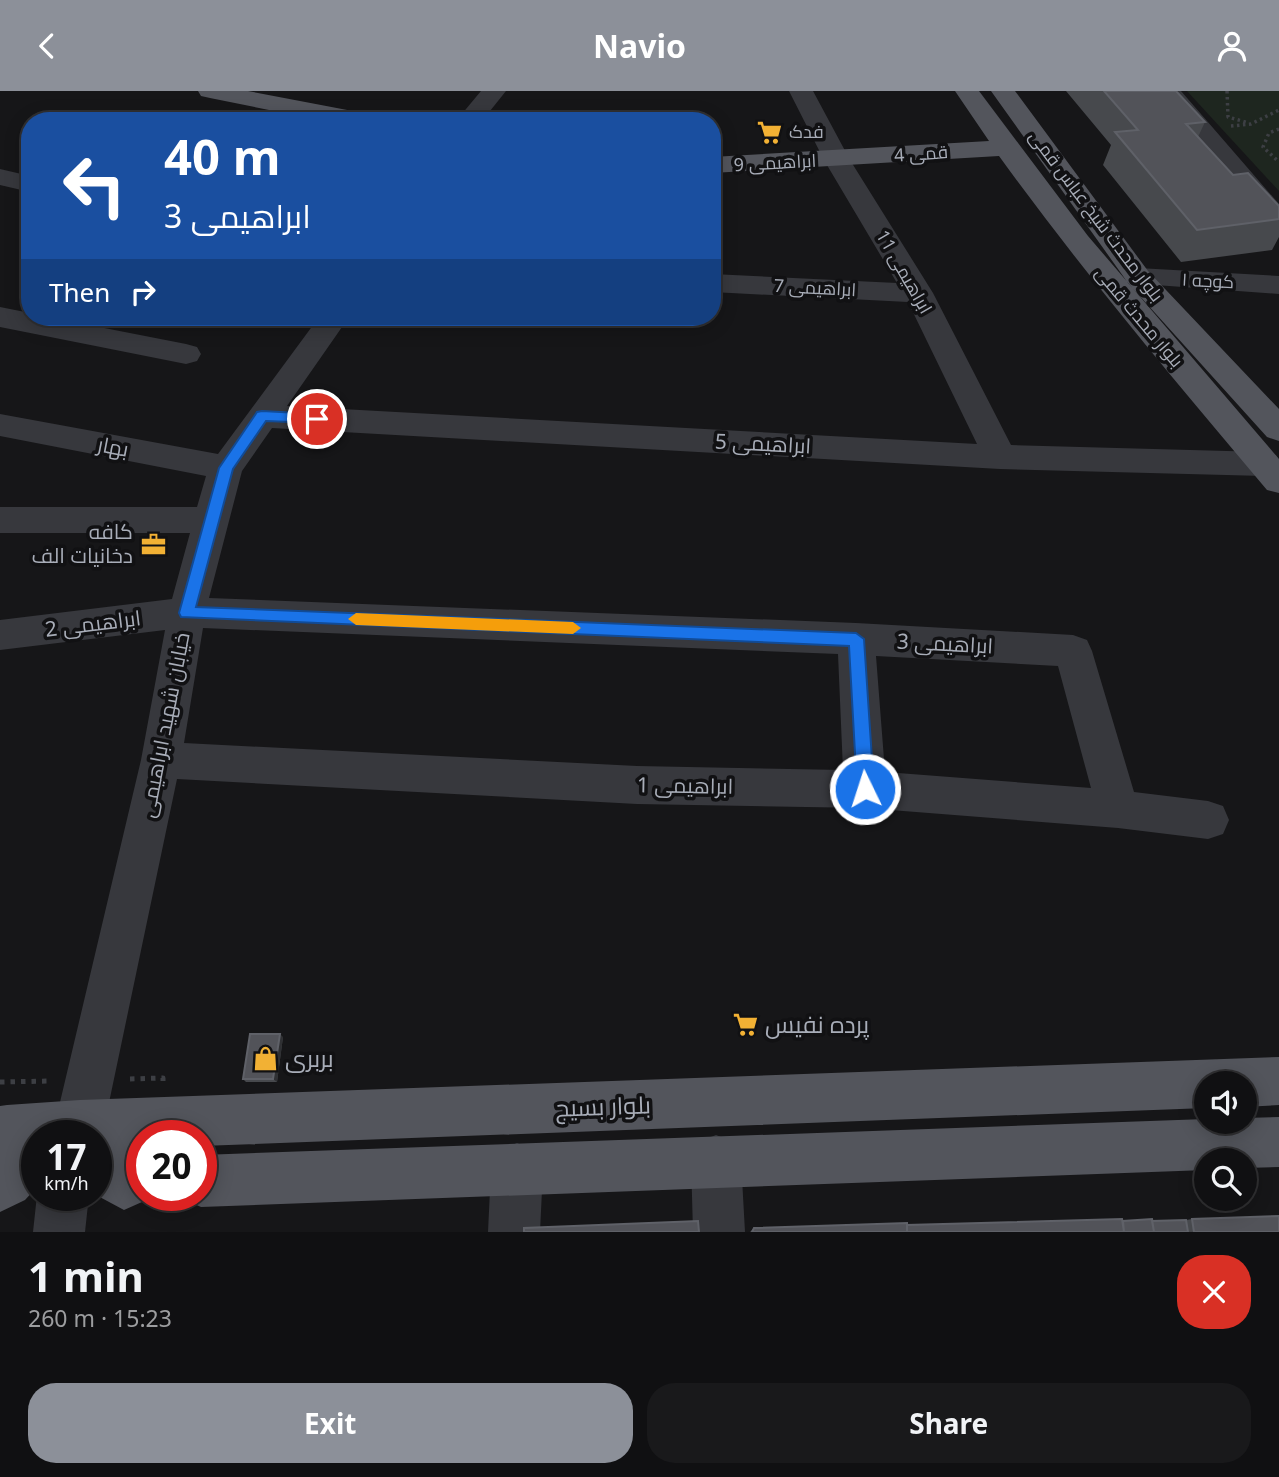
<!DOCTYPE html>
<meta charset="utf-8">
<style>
:root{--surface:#101012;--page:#19191b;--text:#f1f3f6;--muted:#9c9d9f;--line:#303032;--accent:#8c9099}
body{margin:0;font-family:"Noto Sans",Cairo,sans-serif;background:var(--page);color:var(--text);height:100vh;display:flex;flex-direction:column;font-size:26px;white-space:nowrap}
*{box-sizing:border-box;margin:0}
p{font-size:23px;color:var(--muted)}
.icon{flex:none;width:38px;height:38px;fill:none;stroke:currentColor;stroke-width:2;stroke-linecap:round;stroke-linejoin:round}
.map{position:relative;height:1141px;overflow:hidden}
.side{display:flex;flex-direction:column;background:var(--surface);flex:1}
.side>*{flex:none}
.banner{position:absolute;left:21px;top:21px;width:700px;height:214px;border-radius:28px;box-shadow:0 4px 18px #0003,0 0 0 2px var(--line);background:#1a4fa0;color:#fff;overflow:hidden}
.buttons{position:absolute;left:1194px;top:980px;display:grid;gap:14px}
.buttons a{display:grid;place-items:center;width:63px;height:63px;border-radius:50%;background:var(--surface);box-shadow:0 4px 18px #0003,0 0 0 2px var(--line);font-size:35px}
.speed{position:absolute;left:21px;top:1029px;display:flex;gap:14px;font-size:35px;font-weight:700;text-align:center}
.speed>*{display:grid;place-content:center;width:91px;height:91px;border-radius:50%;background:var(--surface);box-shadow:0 4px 18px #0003,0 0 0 2px var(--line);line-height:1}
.speed small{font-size:18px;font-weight:400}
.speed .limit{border:10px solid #d22;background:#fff;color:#111}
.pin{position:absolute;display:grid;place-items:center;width:60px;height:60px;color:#fff;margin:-30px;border:4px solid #fff;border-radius:50%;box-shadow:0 2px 7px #0007}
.me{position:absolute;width:77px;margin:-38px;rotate:356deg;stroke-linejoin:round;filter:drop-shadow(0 0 5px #0008)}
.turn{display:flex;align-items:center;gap:24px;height:147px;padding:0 28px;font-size:32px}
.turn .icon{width:91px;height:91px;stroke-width:2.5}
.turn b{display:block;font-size:49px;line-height:60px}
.then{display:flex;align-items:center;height:66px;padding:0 28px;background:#0003;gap:14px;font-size:26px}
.round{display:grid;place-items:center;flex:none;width:74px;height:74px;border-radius:28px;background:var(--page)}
.overview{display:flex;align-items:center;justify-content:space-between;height:119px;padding:0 28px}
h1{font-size:42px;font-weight:700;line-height:52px}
.button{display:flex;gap:14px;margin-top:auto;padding:14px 28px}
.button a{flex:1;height:80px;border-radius:28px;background:var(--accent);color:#fff;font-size:28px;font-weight:700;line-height:80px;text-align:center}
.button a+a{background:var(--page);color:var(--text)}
header{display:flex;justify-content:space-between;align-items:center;height:91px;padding:0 28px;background:var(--accent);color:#fff;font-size:32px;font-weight:700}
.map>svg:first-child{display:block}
.green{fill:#1e261f}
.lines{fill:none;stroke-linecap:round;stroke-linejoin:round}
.path-far1{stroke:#3d3f44;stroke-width:3.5;stroke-dasharray:2.5 3.5;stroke-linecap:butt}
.path{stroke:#3d3f44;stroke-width:5;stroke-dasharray:4.5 6;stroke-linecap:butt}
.minor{fill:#37383d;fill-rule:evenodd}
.major{fill:#53555c;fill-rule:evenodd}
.wall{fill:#47494d}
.shaded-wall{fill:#2f3033}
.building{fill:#525359;stroke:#5f6168;stroke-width:2}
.route{fill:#1a73e8;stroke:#114b97;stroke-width:2}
.slow{fill:#f59e0b}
.labels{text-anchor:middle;stroke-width:7;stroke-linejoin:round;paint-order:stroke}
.far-poi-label{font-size:18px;fill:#a8adb8;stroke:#111113;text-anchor:start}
.far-street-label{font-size:18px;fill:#a8adb8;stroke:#111113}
.street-label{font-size:21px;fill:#a8adb8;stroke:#111113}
.poi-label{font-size:21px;fill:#a8adb8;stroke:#111113;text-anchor:end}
.near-poi-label{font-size:24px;fill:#a8adb8;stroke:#111113;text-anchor:start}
.near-street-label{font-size:24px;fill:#a8adb8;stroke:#111113}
</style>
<header><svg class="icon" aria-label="back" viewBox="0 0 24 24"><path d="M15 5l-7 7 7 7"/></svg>Navio<svg class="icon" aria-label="person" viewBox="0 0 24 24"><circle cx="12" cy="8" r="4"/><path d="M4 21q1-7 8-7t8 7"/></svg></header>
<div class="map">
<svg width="1279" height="1141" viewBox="0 0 1279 1141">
<rect width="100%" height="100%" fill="#161618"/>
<path class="green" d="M1187,0h92v100z"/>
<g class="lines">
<path class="path-far1" d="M1227,0l1,26 21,6
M1231,35l20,-2 28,-14
M1279,38l-10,4 -6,14 16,15"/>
<path class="path" d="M130,988l33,-1v3
M0,991l52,-1"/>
<path class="minor" d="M481,0h25l-24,30h-26z
M789,0h24l37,69 83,133 78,152 253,7 12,3 3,6 -3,12 -12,3 -264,-7 -728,-41 -30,43 -33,127 647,25 217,12 14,5 5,11 42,141 74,9 15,5 6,14 -6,14 -15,5 -90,-11 -253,-20 -228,-4 -460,-25 -75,357 -6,14v-14h-44l89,-376 24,-130 -165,20v-30l172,-21 18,-66h-190v-26h197l9,-31 -206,-40v-22l218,40 101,-137h30l-62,89 690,38 -69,-142 -196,-10v-18l185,9 -73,-123zM203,537l635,26 5,116 -206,-4 -453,-23zM876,565l182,10 33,122 -206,-16z
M1156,0h25l98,113v25l-10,-2z
M0,78l30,7v16l-30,-7z
M1138,177l141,8v18l-151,-11 -4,-6 4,-6z
M0,216l30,6v4h18l138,27 11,3 4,7 -4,7 -11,3 -186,-37z
M716,1044l18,7 7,18 4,72h-52l-2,-72 7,-18z
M517,1052l18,8 8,18 -3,63h-52l3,-63 8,-18z
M37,1104h52l-4,37h-52z"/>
<path class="major" d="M198,0h50l115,22 9,3 3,5h-51l-114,-23 -9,-2z
M955,0h24l109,145 191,223v34l-12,-3c-92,-109 -184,-218 -268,-334l-287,17v-16l277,-16z
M991,0h24l133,180 131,138v32l-12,-4 -139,-154z
M1279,966v48l-35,2v-24h-38v25l-1005,38v-10h-59v18l-5,8 5,3v30h3l-3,7 -18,8 -28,-15v-59h-59v51l-12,13 -25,12v-106l7,-1 73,-5z
M1279,1026v50l-35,1v-8h-38v10l-1005,37 -18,-8 -2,-4h20v-40l1005,-36v3h38v-4z"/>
</g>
<path class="wall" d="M1066,0h110l29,31 -7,15 35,38 46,31v31l-7,13 -91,12 -78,-97 8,-20z
M283,946l-6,45h-31l-3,-3z
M1192,1128l87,13h-529l4,-4 369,-7 63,-1z"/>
<path class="shaded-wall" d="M280,943l3,3 -6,45 -4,-3z"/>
<path class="building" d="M1104,0h72l29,31 -19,2 47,51 15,-2 31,33v13l-82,11 -82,-98 23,-2z
M250,943h30l-7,45h-30z
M1279,1125v16h-85l-2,-13z
M1122,1128l2,13h-217v-7z
M1152,1128l2,13h-30l-1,-11z
M1186,1129l2,12h-34l-2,-11z
M698,1130l1,11h-175v-4z
M907,1132v9h-155l2,-4z"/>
<path class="route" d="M262,320l55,3 6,5 -6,4 -51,-2 -33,48 -37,138 660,26 8,6 10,150 -3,5 -6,2 -6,-2 -2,-5 -8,-143 -668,-29 -2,-4 40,-145 38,-56z"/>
<path class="slow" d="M356,522l217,9 8,6 -8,6 -217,-9 -8,-6z"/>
<defs>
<symbol id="supermarket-bare" viewBox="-9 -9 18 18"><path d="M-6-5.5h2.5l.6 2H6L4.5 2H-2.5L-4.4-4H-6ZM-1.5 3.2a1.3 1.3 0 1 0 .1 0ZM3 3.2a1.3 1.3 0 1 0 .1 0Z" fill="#f2b134" stroke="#111113" stroke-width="2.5" paint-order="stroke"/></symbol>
<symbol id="office-bare" viewBox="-9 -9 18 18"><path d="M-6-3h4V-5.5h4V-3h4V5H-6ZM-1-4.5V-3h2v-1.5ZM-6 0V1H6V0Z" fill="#f2b134" stroke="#111113" stroke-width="2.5" paint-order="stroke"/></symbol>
<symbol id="shop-bare" viewBox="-9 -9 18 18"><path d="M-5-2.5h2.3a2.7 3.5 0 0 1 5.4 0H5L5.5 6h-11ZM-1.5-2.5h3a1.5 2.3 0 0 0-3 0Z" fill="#f2b134" stroke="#111113" stroke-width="2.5" paint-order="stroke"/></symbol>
</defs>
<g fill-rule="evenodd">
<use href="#supermarket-bare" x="752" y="24" width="35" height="35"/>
<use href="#office-bare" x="136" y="436" width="35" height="35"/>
<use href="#supermarket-bare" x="728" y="916" width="35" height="35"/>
<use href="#shop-bare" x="248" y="950" width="35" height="35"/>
</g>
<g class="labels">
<g class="far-poi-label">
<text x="789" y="47">فدک</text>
</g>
<g class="far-street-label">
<text transform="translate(921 63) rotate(-4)" y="6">قمی 4</text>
<text transform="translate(775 72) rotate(-3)" y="6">ابراهیمی 9</text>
<text transform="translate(1096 125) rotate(53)" y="6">بلوار محدث شیخ عباس قمی</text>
<text transform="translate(904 181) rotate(60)" y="6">ابراهیمی 11</text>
<text transform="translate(1208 190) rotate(3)" y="6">کوچه ۱</text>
<text transform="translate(815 197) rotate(3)" y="6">ابراهیمی 7</text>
<text transform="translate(1139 226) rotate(50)" y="6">بلوار محدث قمی</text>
</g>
<g class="street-label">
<text transform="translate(763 353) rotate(3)" y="7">ابراهیمی 5</text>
<text transform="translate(113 356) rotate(11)" y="7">بهار</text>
<text transform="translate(93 533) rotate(-7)" y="7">ابراهیمی 2</text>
<text transform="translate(945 553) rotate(3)" y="7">ابراهیمی 3</text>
<text transform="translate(165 634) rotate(-79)" y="7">خیابان شهید ابراهیمی</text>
<text transform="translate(685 695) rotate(1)" y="7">ابراهیمی 1</text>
</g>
<g class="poi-label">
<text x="133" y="448">کافه<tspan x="133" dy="24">دخانیات الف</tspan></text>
</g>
<g class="near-poi-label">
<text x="765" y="942">پرده نفیس</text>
<text x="285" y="976">بربری</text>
</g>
<g class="near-street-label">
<text transform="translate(603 1016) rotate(-2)" y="8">بلوار بسیج</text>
</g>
</g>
</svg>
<div class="buttons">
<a><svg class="icon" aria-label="sound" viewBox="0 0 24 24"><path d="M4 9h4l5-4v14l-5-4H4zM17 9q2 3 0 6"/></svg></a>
<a><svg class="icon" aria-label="search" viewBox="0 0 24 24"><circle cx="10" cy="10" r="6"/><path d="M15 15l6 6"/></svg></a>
</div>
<div class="speed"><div>17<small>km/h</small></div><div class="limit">20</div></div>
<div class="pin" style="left:317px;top:328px;background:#d93025"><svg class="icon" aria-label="arrive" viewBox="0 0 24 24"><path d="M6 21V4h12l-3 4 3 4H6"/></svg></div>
<svg class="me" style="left:865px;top:698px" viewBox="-20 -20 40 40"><circle r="17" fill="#1a73e8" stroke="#fff" stroke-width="3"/><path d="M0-11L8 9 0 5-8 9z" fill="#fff"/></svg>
<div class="banner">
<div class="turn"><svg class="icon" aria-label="left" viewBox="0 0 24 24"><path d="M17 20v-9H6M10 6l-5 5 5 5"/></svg><div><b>40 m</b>ابراهیمی 3</div></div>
<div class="then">Then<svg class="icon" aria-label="right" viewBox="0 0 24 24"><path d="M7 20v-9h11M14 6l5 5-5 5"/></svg></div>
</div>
</div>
<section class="side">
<div class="overview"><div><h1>1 min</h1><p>260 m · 15:23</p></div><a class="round" style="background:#d93025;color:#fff"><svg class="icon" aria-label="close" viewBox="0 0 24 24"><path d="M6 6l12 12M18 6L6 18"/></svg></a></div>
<div class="button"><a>Exit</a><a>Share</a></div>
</section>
